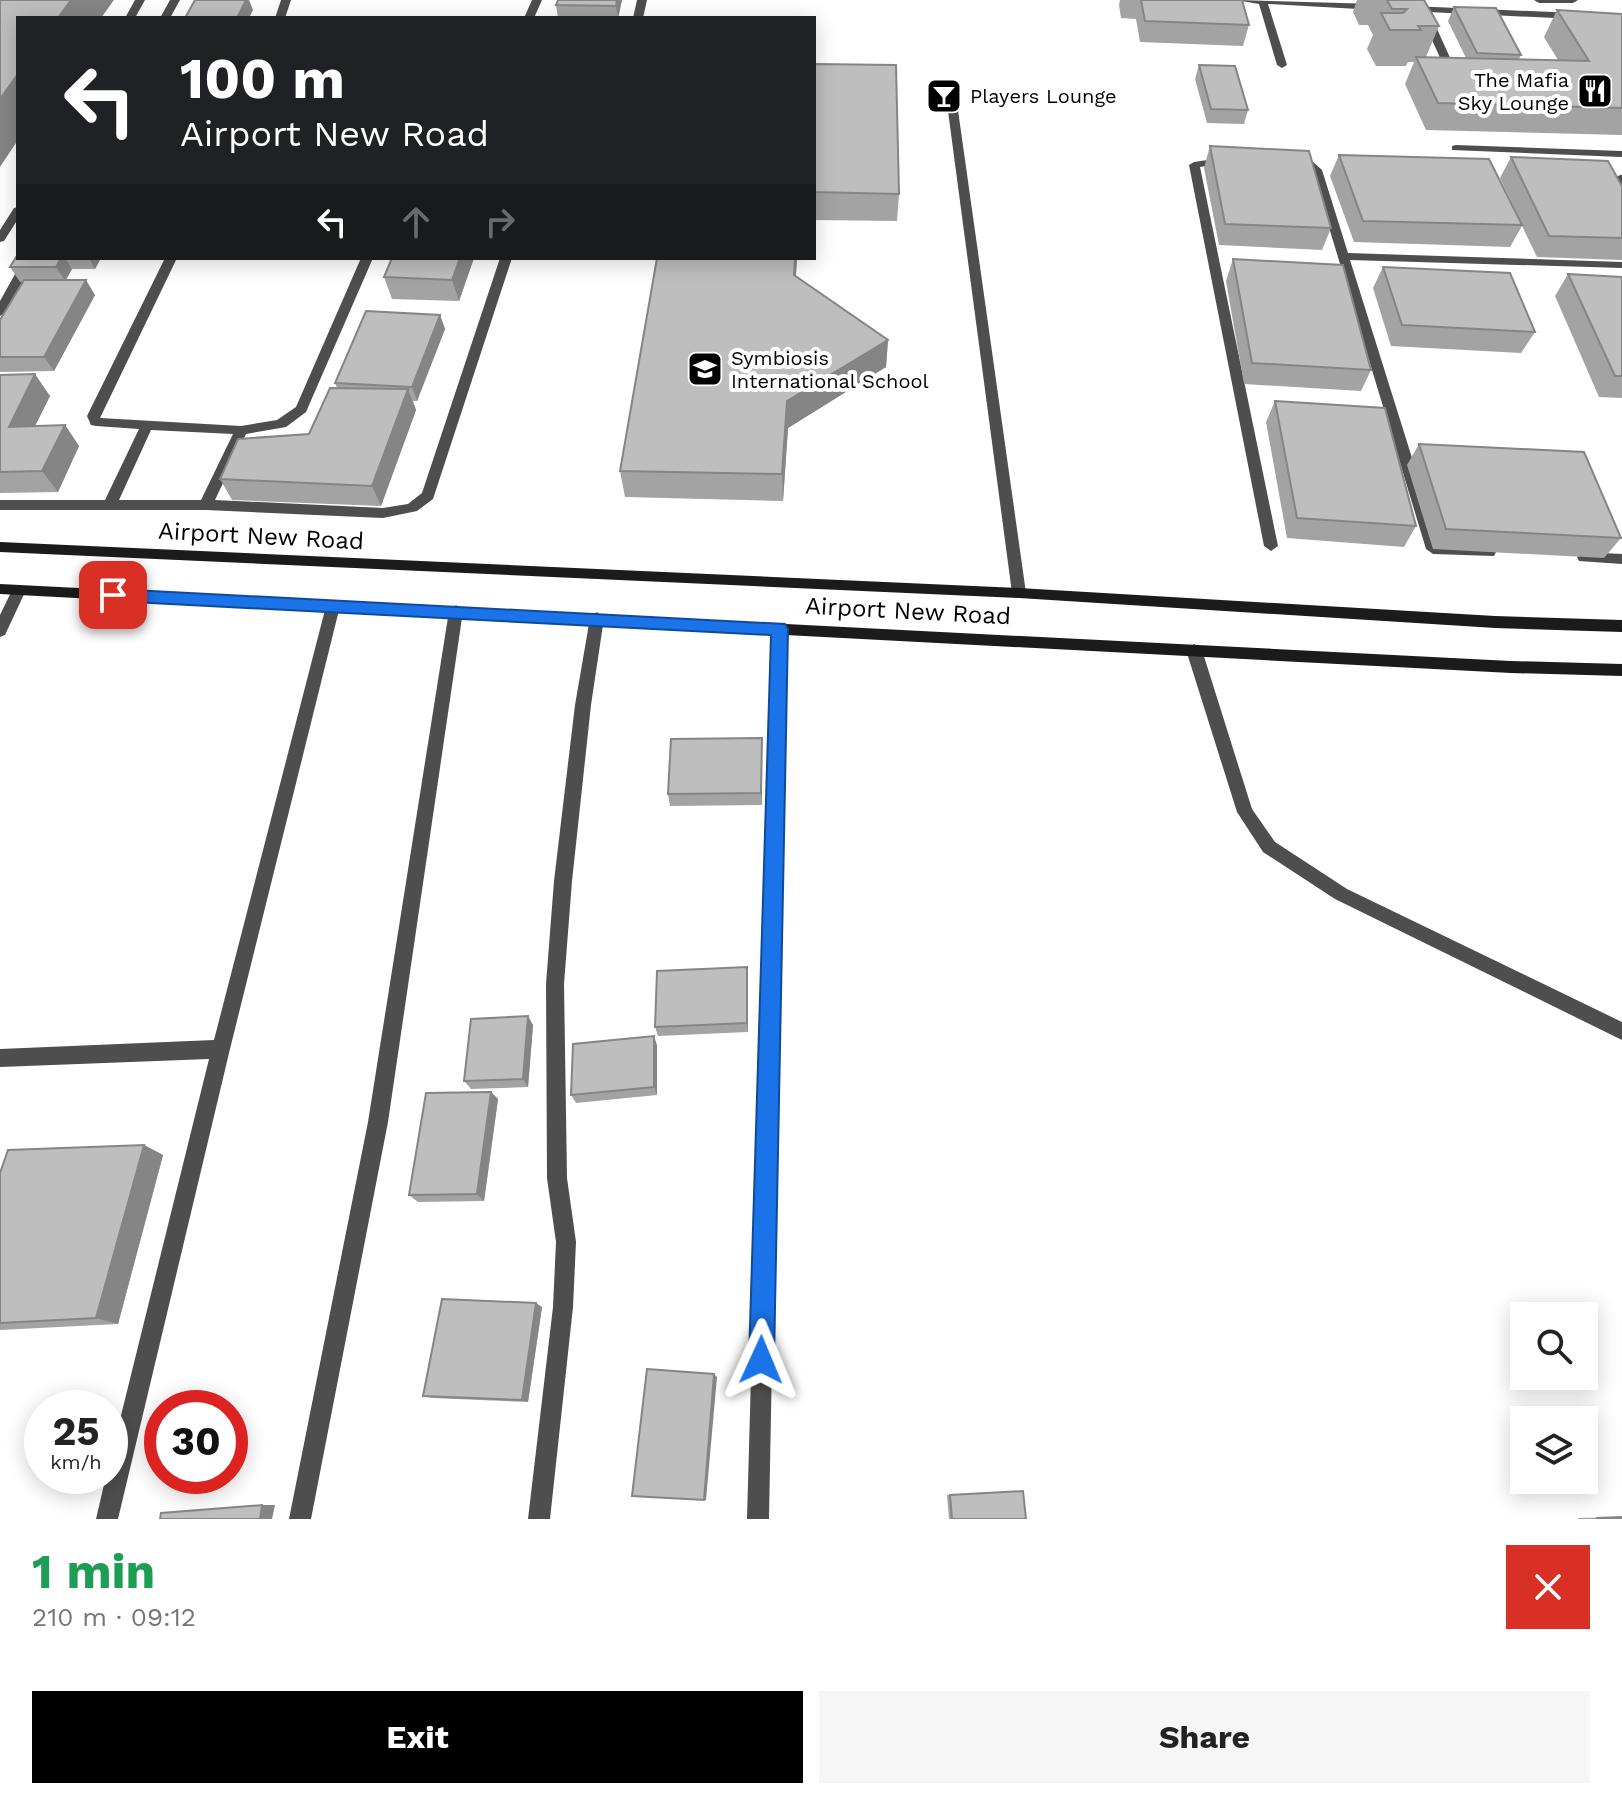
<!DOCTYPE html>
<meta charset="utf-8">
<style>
:root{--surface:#fff;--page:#f6f6f6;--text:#222;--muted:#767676;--accent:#000}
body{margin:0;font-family:"Work Sans",sans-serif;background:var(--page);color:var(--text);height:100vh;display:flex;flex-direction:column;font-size:30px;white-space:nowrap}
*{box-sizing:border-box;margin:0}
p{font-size:26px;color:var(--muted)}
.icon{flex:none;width:44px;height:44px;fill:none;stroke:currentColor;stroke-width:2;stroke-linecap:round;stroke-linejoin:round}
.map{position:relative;height:1519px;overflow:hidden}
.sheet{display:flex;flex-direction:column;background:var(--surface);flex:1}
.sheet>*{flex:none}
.hud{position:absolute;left:16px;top:16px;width:800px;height:244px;border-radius:0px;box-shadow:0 4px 20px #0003;background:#202124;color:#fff;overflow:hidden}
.fabs{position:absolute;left:1510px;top:1302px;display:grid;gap:16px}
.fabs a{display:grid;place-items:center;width:88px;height:88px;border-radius:0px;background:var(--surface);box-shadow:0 4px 20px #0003;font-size:40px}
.speed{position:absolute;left:24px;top:1390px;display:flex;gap:16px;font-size:40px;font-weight:700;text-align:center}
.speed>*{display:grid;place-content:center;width:104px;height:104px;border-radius:50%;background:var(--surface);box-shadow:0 4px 20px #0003;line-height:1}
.speed small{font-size:20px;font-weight:400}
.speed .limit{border:12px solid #d22;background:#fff;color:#111}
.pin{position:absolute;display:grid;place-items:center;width:68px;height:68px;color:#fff;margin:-34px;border-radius:16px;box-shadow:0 4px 12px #0006}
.me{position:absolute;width:88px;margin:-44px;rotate:1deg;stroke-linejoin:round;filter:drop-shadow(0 0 6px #0008)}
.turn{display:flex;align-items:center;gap:28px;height:168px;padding:0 32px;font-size:36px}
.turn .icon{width:104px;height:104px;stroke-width:2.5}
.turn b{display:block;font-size:56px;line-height:68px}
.lanes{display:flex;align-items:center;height:76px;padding:0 32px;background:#0003;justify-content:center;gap:40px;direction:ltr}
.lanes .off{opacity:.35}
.round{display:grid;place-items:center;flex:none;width:84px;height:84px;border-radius:0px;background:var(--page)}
.head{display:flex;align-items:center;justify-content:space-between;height:136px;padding:0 32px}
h1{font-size:48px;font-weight:700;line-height:60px;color:#1e9e55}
.primary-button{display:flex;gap:16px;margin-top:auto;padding:16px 32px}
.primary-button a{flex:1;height:92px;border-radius:0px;background:var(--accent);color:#fff;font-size:32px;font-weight:700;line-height:92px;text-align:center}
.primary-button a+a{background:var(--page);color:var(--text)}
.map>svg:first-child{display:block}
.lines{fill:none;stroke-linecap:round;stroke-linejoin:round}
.lane{fill:#4e4e4e;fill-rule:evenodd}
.street{fill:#4e4e4e;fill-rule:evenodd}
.secondary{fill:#1b1b1b;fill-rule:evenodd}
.wall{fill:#a3a3a3}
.shaded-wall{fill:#858585}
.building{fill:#bebebe;stroke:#858585;stroke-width:2}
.route{fill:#1a73e8;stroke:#114b97;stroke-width:2}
.labels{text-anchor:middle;stroke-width:8;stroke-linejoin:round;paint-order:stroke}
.far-poi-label{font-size:20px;fill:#000;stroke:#fff;text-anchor:start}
.street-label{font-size:24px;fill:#000;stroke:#fff}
</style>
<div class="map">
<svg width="1622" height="1519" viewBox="0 0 1622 1519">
<rect width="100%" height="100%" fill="#fff"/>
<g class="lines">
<path class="lane" d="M135,0h10l-10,18h-10z
M951,93l5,3 70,497 -7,5 -7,-5 -66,-497z
M1456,145l166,6v6l-170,-7v-4z
M18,207v12l-14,22 -4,1v-12l14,-22z
M1194,644l8,6 50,159 23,33 72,47 275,133v18l-287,-141 -72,-47 -26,-40 -51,-162z"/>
<path class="street" d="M170,0h10l-10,18h-10z
M281,0h10l-6,18h-10z
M532,0h10l-8,18h-10z
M637,0h10l-4,18h-10z
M1236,0l140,4 5,3 -5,3 -108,-6 19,61 -5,3 -5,-3 -18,-61z
M1534,0h44l-5,3h-34z
M1411,6l164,7 5,3 -5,3 -167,-8v-4z
M1427,15l5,3 20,44 -2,2 -8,-2 -20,-44z
M1228,157l5,3 -1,2 -32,5 78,379 -7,5 -7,-5 -75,-381 5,-3z
M1295,158l17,3 10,9 26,83 274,9v6l-272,-8 89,284 50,3 7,5 -2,4 -61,-2 -7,-5 -114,-378 -7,-5 -14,-3v-4z
M1620,175h2v10l-7,-7z
M24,258h12l-30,54 -6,4v-15z
M165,258h12l-77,160 141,8 36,-6 19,-13 65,-149h12l-67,154 -20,15 -40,7 -31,66 168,8 25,-4 14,-11 78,-235h12l-79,241 -16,12 -34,7 -177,-8h-206v-10h105l34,-71 -43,-3 -5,-1 -4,-9zM151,430l82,4 -32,66h-82z
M1584,552l38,2v10l-43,-3 -2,-4z
M19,585l7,5 -21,45 -5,2v-22l14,-29z
M333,600l7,6 -110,443 -112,470h-22l10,-43h4v-16l99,-401 -209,8v-18l214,-9 112,-434z
M456,605l7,6 -75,511 -77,397h-22l79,-397 81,-511z
M597,612l7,6 -13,87 -19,176 -8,103 3,194 9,64 -3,65 -23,212h-22l25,-212 3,-65 -9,-64 -1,-194 8,-103 21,-176 15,-87z
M779,623l7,6 -17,890h-22l25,-890z"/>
<path class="secondary" d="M0,542l1019,46 476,28 127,4v12l-127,-4 -476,-30 -1019,-46z
M0,584l1511,77 111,3v12l-111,-3 -1511,-79z"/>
</g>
<path class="wall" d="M558,0h64l-4,18h-60l-2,-13z
M1120,0h122l7,25 -6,21 -103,-4 -4,-23 -15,-1 -2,-13z
M1357,0h67l15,26 -13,31 40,1 -18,-37 6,-14 67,48 -2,4 39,1 -14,-23 13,-27 65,4v121l-196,-5 -21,-46 9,-22h-6l-2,4h-30l-9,-17 6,-14 -5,-10h-9l-6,-13z
M814,64l85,130 -2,27 -83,-1z
M1199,65l49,45 -4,14 -37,-1 -12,-44z
M1210,146l121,82 -9,22 -103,-5 -15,-77z
M1339,155l179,61 -18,-38 11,-21 111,29v74l-85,-3 -15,-31 -12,21 -156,-5 -24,-66z
M18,258h83l-6,11h-23l-6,11 29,15 -41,76 -54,1v-52l23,-38h-3l-10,-15z
M392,258h82l-15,43 -67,-2 -8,-22z
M797,258l-1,19 92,63 -2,27 -98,61 -5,73 -158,-4 -5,-26z
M1233,259l138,111 -10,21 -117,-7 -18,-103z
M1383,267l152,65 -14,21 -130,-7 -18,-58z
M1568,274l54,3v121l-23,-1 -44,-101z
M440,315l5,14 -28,72h-4l3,9 -35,96 -149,-6 -12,-21 89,-45 28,-46 -2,-5z
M0,375l50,21 -15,30 30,-1 14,21 -21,46 -58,1z
M1275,401l141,125 -12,21 -117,-9 -21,-116z
M1419,444l202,94 -17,20 -171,-9 -26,-84z
M762,751v54l-92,1 -2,-12z
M747,967l1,65 -90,4 -3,-9z
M533,1025l-5,62 -57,2 -7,-8z
M657,1045v50l-81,8 -5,-8z
M491,1092l7,7 -14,102 -66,1 -9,-7z
M144,1145l19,10 -45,169 -118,6v-157z
M542,1307l-14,95 -96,-4 -9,-2z
M1023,1491l3,28h-77l-2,-24z
M1622,1517v2h-44v-1z"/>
<path class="shaded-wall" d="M71,0h43l-13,18h-43z
M246,0h3l4,10 -4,8h-12z
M617,0h5l-4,18 -2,-12z
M18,74v66l-18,27v-68z
M61,258h4l7,11 -7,12 -9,-14z
M89,258h12l-6,11z
M460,258h14l-15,43 -7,-21z
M795,258h2l-3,45v-28z
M86,280l9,15 -41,76 -10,-14z
M440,315l5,14 -28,72 -5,-14z
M888,340l-2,27 -98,61 -5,73 -1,-27 5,-73z
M35,374l15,22 -26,52 -15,-21z
M408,389l8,21 -35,96 -9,-20z
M65,425l14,21 -21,46 -16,-21z
M762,738v67l-1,-12z
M747,967l1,10v55l-1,-9z
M528,1016l5,9 -5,62 -5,-8z
M654,1036l3,9v50l-3,-8z
M491,1092l7,7 -14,102 -7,-7z
M144,1145l19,10 -45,169 -22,-6z
M536,1303l6,4 -14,95 -6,-2z
M714,1374l3,3 -11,123h-2z
M262,1505h13l-3,14h-12z"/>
<path class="building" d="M0,0h71l-13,18h-40v56l-18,25z
M195,0h51l-9,18h-52z
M558,0h59l-1,6 -60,-1z
M1141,0h101l7,25 -104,-4z
M1387,0h37l15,26h-21l3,4h-31l-9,-17h22l4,-4h-15z
M1454,7l42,1 25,47 -44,-2z
M1557,10l65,4v94l-184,-5 -22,-46 173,4z
M814,64l82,1 3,129 -85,-2z
M1199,65l36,1 13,44 -37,-1z
M1210,146l99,5 22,77 -106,-4z
M1339,155l150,4 33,66 -159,-4z
M1511,157l97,4 14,25v52l-73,-2z
M18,254v4h43l-5,9h-46z
M392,258h68l-8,22 -68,-3z
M657,258h138l-1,17 94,65 -101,61 -5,73 -162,-3z
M1233,259l110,6 28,105 -119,-7z
M1383,267l127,6 25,59 -133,-7z
M1568,274l54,3v99h-7z
M24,280h62l-42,77h-44v-37z
M366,311l74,4 -28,72 -77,-4z
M35,374l-26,53 56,-2 -23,46 -42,1v-97z
M330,388l78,1 -36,97 -152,-7 18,-40 71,-5z
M1275,401l110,7 31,118 -119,-8z
M1419,444l165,8 37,86 -175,-9z
M762,738l-1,55 -93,1 3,-55z
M747,967v56l-92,4 2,-56z
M528,1016l-5,63 -59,2 7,-62z
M654,1036v51l-83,8 2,-51z
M491,1092l-14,102 -68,1 17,-102z
M144,1145l-48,173 -96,5v-150l8,-23z
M442,1299l94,4 -14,97 -99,-4z
M647,1369l67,5 -10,126 -72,-4z
M1023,1491l3,28h-74l-2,-24z
M262,1505l-2,14h-100l1,-6z
M1622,1517v2l-26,-1z"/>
<path class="route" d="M113,589l672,35 3,5 -14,731 -4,9 -9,3 -8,-3 -4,-9 22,-725 -658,-34 -8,-6z"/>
<defs>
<symbol id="restaurant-square" viewBox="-11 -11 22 22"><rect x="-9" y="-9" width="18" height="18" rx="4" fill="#000" stroke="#fff"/><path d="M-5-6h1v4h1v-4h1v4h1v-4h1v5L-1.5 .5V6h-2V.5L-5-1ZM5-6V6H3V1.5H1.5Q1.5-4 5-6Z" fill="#fff"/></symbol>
<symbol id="bar-square" viewBox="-11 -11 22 22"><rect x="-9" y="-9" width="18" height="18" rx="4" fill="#000" stroke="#fff"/><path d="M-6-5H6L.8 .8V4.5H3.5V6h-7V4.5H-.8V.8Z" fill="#fff"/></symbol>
<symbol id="school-square" viewBox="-11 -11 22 22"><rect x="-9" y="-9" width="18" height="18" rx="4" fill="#000" stroke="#fff"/><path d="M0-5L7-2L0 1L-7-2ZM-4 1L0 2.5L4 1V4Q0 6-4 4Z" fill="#fff"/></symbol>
</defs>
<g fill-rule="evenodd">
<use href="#restaurant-square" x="1575" y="71" width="40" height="40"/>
<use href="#bar-square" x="924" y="76" width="40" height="40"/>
<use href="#school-square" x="685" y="349" width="40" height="40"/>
</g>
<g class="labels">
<g class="far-poi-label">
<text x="1569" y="87" text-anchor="end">The Mafia<tspan x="1569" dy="23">Sky Lounge</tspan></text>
<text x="970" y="103">Players Lounge</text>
<text x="731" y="365">Symbiosis<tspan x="731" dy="23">International School</tspan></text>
</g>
<g class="street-label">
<text transform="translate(261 536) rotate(3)" y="8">Airport New Road</text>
<text transform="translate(908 611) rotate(3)" y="8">Airport New Road</text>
</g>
</g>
</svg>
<div class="fabs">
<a><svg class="icon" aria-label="search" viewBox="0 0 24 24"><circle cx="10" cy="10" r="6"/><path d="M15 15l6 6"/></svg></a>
<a><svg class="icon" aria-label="layers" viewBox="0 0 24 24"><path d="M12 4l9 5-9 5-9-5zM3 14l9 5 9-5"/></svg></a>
</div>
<div class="speed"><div>25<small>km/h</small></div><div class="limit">30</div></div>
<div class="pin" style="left:113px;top:595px;background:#d93025"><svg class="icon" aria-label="arrive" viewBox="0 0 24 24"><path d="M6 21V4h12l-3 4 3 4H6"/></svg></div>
<svg class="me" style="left:761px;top:1360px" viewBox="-20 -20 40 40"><path d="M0-17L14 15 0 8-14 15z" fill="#1a73e8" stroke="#fff" stroke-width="4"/></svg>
<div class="hud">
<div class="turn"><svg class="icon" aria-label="left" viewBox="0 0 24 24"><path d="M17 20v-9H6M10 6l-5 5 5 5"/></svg><div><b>100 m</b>Airport New Road</div></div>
<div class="lanes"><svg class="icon" aria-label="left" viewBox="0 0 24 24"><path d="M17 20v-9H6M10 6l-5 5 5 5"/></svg><svg class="icon off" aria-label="ahead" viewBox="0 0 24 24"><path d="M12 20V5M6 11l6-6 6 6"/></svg><svg class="icon off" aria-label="right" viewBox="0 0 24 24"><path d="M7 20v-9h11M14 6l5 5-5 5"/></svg></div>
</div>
</div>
<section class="sheet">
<div class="head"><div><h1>1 min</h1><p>210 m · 09:12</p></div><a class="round" style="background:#d93025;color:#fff"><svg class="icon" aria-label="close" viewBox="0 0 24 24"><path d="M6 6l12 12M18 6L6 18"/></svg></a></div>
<div class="primary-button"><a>Exit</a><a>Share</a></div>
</section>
